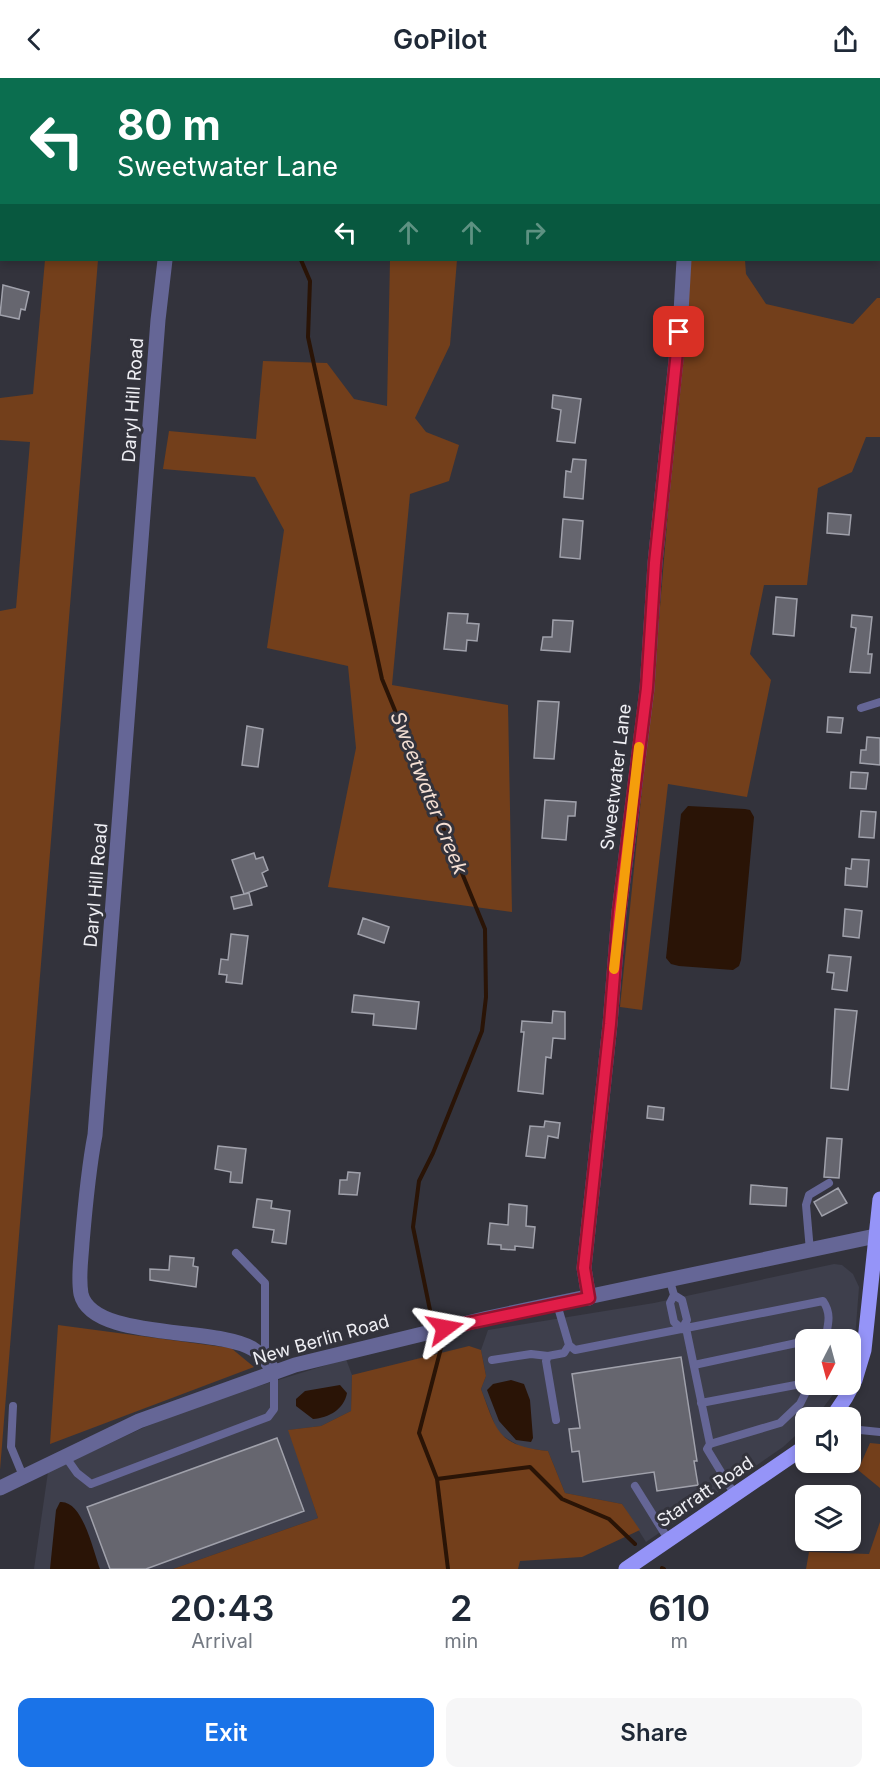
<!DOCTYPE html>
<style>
:root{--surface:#fff;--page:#f6f6f7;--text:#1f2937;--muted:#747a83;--accent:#1a73e8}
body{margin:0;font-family:Inter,sans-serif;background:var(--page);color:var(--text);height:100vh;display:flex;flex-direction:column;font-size:22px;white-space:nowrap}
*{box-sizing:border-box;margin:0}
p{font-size:20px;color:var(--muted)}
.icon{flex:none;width:33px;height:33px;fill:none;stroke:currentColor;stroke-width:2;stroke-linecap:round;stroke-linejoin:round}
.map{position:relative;height:1491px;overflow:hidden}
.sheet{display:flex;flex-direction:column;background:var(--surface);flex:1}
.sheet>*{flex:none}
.top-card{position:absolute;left:0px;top:0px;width:880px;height:183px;box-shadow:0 3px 9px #0003;background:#0b6e4f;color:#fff;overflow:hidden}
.needle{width:39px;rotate:186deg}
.fabs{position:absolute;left:795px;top:1251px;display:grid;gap:12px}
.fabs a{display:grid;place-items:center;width:66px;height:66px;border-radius:12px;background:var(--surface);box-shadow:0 3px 9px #0003;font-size:30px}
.pin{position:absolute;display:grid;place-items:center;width:51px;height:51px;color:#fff;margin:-26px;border-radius:12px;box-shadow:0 3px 9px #0006}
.me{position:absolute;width:66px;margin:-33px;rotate:77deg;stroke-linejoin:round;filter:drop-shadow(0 0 4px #0008)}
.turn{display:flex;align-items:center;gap:21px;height:126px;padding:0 18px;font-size:27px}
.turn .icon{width:78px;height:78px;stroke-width:2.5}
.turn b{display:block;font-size:42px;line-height:51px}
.lanes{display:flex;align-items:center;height:57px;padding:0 18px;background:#0003;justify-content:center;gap:30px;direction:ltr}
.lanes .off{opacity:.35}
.eta{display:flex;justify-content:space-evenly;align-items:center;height:102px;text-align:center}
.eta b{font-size:36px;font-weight:600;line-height:42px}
.primary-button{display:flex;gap:12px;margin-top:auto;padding:12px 18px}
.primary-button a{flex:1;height:69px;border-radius:12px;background:var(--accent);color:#fff;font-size:24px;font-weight:600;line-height:69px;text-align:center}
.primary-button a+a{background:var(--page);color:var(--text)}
header{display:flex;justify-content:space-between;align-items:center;height:78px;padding:0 18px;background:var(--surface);font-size:27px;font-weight:600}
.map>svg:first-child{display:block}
.built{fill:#3e3f4c}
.green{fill:#733f1b}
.water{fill:#2a1406}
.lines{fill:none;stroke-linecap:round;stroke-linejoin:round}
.stream{stroke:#2a1406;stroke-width:4}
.building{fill:#66666f;stroke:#a0a1ab;stroke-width:1.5}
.service{stroke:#656696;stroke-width:8}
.minor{stroke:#656696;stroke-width:15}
.tertiary{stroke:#656696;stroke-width:15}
.primary{stroke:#9594f8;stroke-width:15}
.route-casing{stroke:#92132f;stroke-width:15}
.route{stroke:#e11d48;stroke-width:10}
.slow{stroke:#f59e0b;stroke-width:10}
.labels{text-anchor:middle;stroke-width:6;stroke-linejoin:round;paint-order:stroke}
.street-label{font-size:18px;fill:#eeeef3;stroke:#33333c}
.water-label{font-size:20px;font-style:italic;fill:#f4dfd3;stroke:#33333c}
</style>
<header><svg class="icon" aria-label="back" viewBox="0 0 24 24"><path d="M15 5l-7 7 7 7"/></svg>GoPilot<svg class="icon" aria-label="share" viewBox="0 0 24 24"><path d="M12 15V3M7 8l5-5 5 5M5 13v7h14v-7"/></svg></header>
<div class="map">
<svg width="880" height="1491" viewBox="0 0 880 1491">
<rect width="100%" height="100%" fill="#33333c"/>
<path class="built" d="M834,1186l8,1 11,9 6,13 -4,51 -4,16 -1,-14h-44v44l32,1 -6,11 -16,21 -10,1 -1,9 -22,20 -137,95 -24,-38 -57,-11 -17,-42 -25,-3 -25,-15 -17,-44 5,-13 -5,-26 7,-20 166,-27z
M346,1281l6,16 -1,36 -30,15 -32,4 29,88 -145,51h-139l14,-97 97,-45 62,-25z"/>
<path class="green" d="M45,182h53l-98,1210v-859l16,-3 14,-166 -30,-2v-42l33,-4z
M390,182h67l-7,85 -35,73 11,14 33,13 -10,36 -39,13 -18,191 116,20 4,207 -184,-25 28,-139 -8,-82 -81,-18 17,-118 -29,-53 -92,-8 6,-38 87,8 7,-78 64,2 27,36 33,7z
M689,182h56l1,14 20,30 87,20 24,-26h3v139h-14l-14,35 -34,16 -11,97h-43l-14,69 21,26 -24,117 -79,-13 -26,226 -22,-3 38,-376z
M58,1247l173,23 23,19 -204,77z
M469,1268l12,4 5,26 -5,13c16,43 17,57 67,62l17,42 57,11 18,26 -58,27 -62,4 -2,8h-345l145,-51 -30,-88 33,-4 30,-15 1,-36z
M870,1365l10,1v44l-22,-18z
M880,1444v47h-74l3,-17 60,2z"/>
<path class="water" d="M688,728l57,3 5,1 4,7 -13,143 -2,6 -6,4 -54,-4 -8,-2 -5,-6 15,-144z
M511,1302l13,4 6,16 3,38 -2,4 -15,-2 -17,-19 -12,-31 6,-6z
M340,1307l7,8c-3,16 -18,25 -34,26l-17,-13v-7l9,-8z
M60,1424c23,-2 33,49 40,67h-50l6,-59z"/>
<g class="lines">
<path class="stream" d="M334,0l1,2
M301,182l9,21 -2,56 74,342 103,250 1,68 -4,34 -49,122 -14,28 -6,46 19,93
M441,1270l-22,85 18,46 93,-12 32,32 47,20 26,25
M437,1401l11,90
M662,1490l2,1"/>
</g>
<path class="building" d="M3,207l26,7 -4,18 -4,-1 -2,10 -19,-4z
M553,317l28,4 -6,44 -18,-2 4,-31 -9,-2z
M573,381l13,1 -3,39 -19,-2 2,-26 5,1z
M828,435l23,2 -2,20 -22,-2z
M563,441l20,2 -3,38 -20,-2z
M776,519l21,2 -3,37 -21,-2z
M448,535l20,1 -1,9 12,1 -2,17 -10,-1 -1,11 -22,-2z
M852,537l20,2 -4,37h4l-2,19 -20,-1 6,-44 -5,-1z
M553,542l20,1 -3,31 -29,-2 2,-13h9z
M538,623l21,1 -5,57 -20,-1z
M828,639l15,1 -2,15 -14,-1z
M247,648l16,3 -5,38 -16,-2z
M867,659l13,1v27l-20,-2 1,-13h5z
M851,694l17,1 -2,16 -16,-1z
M545,722l31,2 -1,14h-7l-2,24 -24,-2z
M861,733l15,1 -2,26 -15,-1z
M254,775l2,6 7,-2 5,13 -6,3 5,13 -23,8 -12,-34z
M852,781l17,1 -2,27 -22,-2 1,-17 5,1z
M249,815l3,12 -18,4 -3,-12z
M845,831l17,2 -3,27 -16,-2z
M363,840l26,9 -5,16 -26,-9z
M231,856l17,2 -6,48 -16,-2 1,-7 -8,-1 2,-15 7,1z
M829,877l22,2 -4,34 -15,-2 2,-16 -7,-1z
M354,917l65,7 -3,27 -43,-4 1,-11 -22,-2z
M835,931l22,2 -9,79 -17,-2z
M553,933l12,1v27l-12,-1 -2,20 -5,-1 -3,37 -25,-3 6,-59h-3l1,-11 30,2z
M648,1028l16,2 -1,12 -16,-2z
M545,1043l15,2 -2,15 -10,-2 -3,22 -19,-2 4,-30 14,1z
M827,1060l15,1 -3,39 -15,-1z
M218,1068l28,3 -4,34 -12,-1 1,-10 -16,-3z
M348,1094l12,1 -3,22 -18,-1 1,-14h7z
M751,1107l36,3 -1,18 -36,-2z
M838,1110l9,15 -25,13 -8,-14z
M257,1121l15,2 -1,7 19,3 -4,33 -14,-2 2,-12 -21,-3z
M509,1126l18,2 -1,20 9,1 -2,21 -18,-2v4l-14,-1v-4l-13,-1 2,-21 18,2z
M170,1178l24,2 -1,8 5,1 -2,20 -46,-7v-11l19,1z
M681,1279l16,104h-3l4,24 -41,6 -3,-19 -71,10 -4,-31 -7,1 -3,-23 11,-1 -8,-54z
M277,1360l27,73 -158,58h-36l-23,-62z"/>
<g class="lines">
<path class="service" d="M861,630l19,-6
M810,1173l-4,-46 3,-10 20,-12
M236,1175l29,30v73
M670,1203l4,14 -4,8 4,19 8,7
M674,1217l8,5 5,20 -5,9
M557,1226l12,41 6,5 248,-49c9,13 5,24 2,39
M686,1250l24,116
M810,1262l16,-4
M492,1282l39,-6 17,2
M694,1287l112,-24
M701,1325l105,-20
M13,1328l-2,41 12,29
M556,1342l-10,-59 2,-5 16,-3 5,-8
M850,1351l30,3
M65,1378l12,17 14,11 177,-67 6,-8v-37
M635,1408l33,53
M735,1417l-28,-46 3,-5 70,-21 20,-19 10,-20"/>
<path class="minor" d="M697,2v-2
M165,182l-7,60 -63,815c-7,36 -10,72 -13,108 -1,17 -4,34 -1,51 11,47 135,32 172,55 10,6 15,13 21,23
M589,1220l-5,-30 26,-244 9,-112 28,-223 8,-126 26,-251 3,-52"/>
<path class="tertiary" d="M0,1410l139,-67 156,-56 193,-47 392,-83"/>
<path class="primary" d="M832,1340l14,-21 9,-17 9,-30 16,-151
M626,1491l180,-123"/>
</g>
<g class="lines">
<defs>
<path id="route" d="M445,1250l144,-30 -5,-30 26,-244 9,-112 28,-224 8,-125 24,-231"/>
</defs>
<use href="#route" class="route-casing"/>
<use href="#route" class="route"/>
<path class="slow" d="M614,891l25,-222"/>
</g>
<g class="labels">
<g class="street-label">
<text transform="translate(133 322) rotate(-86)" y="6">Daryl Hill Road</text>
<text transform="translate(616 699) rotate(-83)" y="6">Sweetwater Lane</text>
<text transform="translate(96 807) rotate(-85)" y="6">Daryl Hill Road</text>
<text transform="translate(321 1262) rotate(-16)" y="6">New Berlin Road</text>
<text transform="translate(705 1414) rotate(-34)" y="6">Starratt Road</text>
</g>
<g class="water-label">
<text transform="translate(429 715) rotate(68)" y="7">Sweetwater Creek</text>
</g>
</g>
</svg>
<div class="fabs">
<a><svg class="needle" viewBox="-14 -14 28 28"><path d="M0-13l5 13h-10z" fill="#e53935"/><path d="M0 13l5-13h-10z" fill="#747a83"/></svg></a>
<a><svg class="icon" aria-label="sound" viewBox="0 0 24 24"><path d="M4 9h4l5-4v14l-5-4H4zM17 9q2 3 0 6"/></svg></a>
<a><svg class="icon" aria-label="layers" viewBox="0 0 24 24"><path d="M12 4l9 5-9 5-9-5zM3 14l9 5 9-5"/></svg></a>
</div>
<div class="pin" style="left:679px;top:254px;background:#d93025"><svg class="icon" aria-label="arrive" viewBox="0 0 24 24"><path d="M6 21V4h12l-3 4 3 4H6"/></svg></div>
<svg class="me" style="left:445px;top:1250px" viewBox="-20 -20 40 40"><path d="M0-17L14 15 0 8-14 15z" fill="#e11d48" stroke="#fff" stroke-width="4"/></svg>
<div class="top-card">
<div class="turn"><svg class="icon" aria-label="left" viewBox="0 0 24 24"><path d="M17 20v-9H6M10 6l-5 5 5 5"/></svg><div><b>80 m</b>Sweetwater Lane</div></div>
<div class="lanes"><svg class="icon" aria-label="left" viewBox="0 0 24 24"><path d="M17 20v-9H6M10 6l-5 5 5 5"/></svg><svg class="icon off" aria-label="ahead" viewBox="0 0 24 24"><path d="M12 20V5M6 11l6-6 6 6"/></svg><svg class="icon off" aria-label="ahead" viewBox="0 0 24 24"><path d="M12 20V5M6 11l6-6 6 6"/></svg><svg class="icon off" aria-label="right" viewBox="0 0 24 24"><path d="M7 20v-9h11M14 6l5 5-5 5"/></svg></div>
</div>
</div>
<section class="sheet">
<div class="eta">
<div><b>20:43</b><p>Arrival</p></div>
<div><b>2</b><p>min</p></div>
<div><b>610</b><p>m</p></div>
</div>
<div class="primary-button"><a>Exit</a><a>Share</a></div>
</section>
